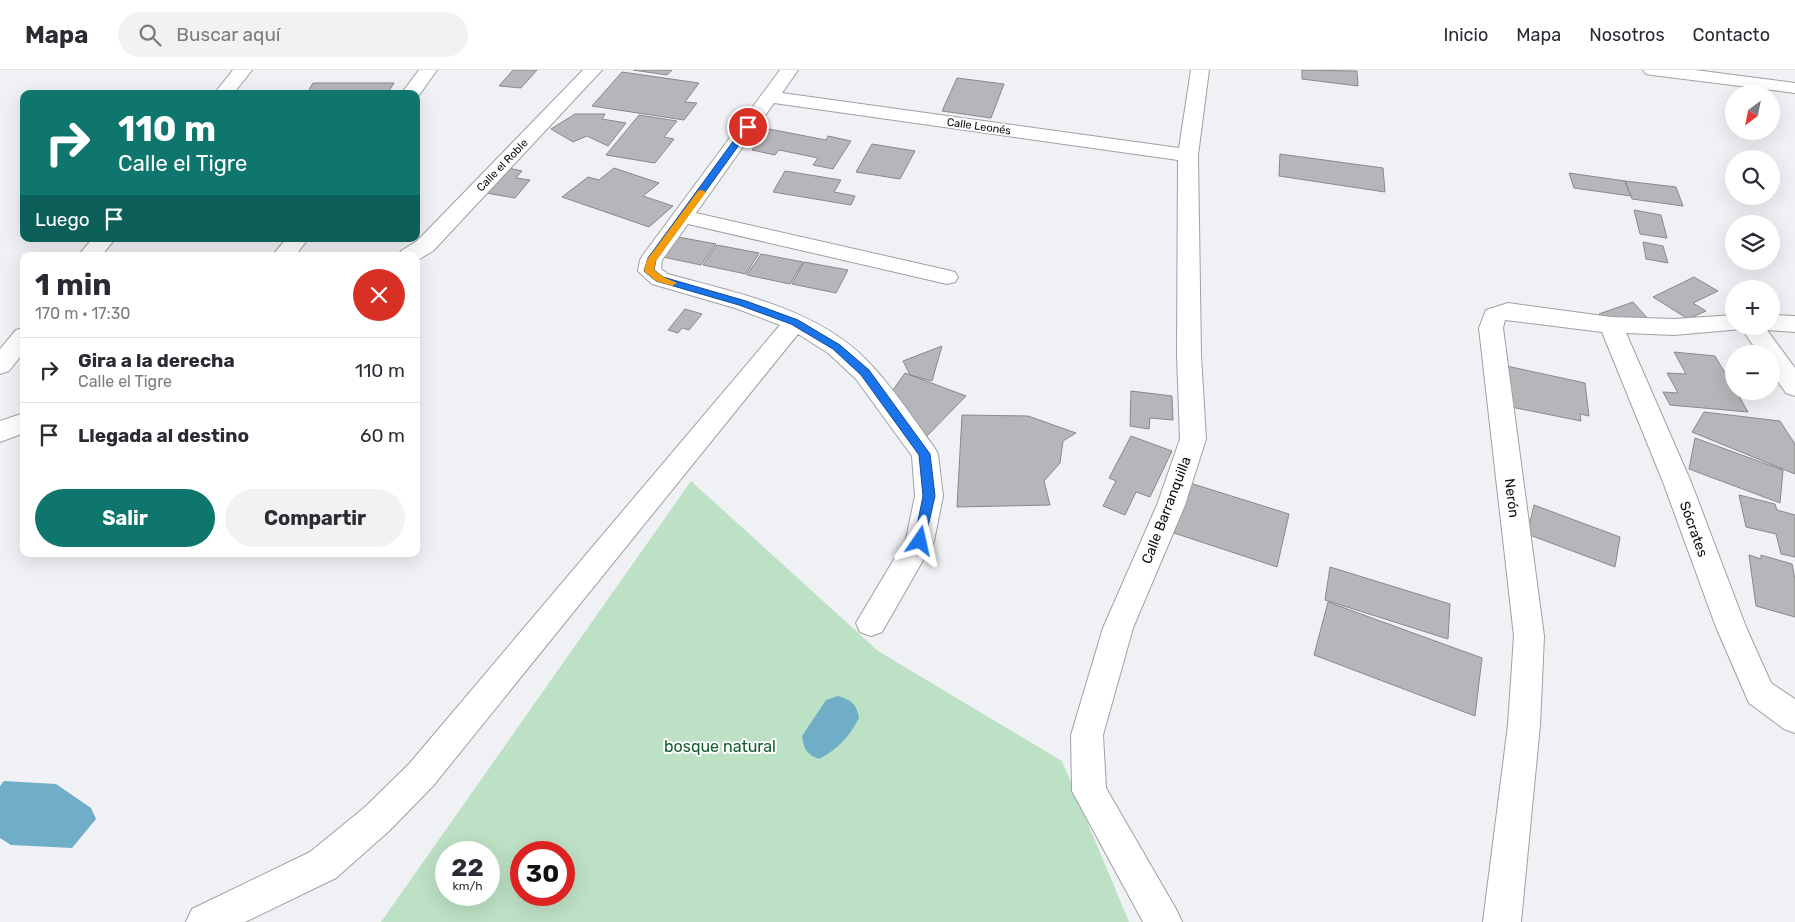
<!DOCTYPE html>
<html lang="es">
<meta charset="utf-8">
<style>
:root{--surface:#fff;--page:#f2f2f3;--text:#2b2b33;--muted:#7c7c81;--line:#e1e1e2;--accent:#0f766e}
body{margin:0;font-family:Rubik,sans-serif;background:var(--page);color:var(--text);height:100vh;display:flex;flex-direction:column;font-size:19px;white-space:nowrap}
*{box-sizing:border-box;margin:0}
p{font-size:16px;color:var(--muted)}
.icon{flex:none;width:28px;height:28px;fill:none;stroke:currentColor;stroke-width:2;stroke-linecap:round;stroke-linejoin:round}
.map{position:relative;flex:1;overflow:hidden}
.panel{position:absolute;left:20px;top:182px;width:400px;height:305px;display:flex;flex-direction:column;background:var(--surface);border-radius:10px;box-shadow:0 5px 20px #0002}
.panel>*{flex:none}
.hud{position:absolute;left:20px;top:20px;width:400px;height:152px;border-radius:10px;box-shadow:0 5px 20px #0002;background:#0f766e;color:#fff;overflow:hidden}
.needle{width:32px;rotate:212deg}
.tools{position:absolute;left:1725px;top:15px;display:grid;gap:10px}
.tools a{display:grid;place-items:center;width:55px;height:55px;border-radius:50%;background:var(--surface);box-shadow:0 5px 20px #0002;font-size:25px}
.speed{position:absolute;left:435px;top:771px;display:flex;gap:10px;font-size:25px;font-weight:700;text-align:center}
.speed>*{display:grid;place-content:center;width:65px;height:65px;border-radius:50%;background:var(--surface);box-shadow:0 5px 20px #0002;line-height:1}
.speed small{font-size:12px;font-weight:400}
.speed .limit{border:8px solid #d22;background:#fff;color:#111}
.pin{position:absolute;display:grid;place-items:center;width:42px;height:42px;color:#fff;margin:-21px;border:2px solid #fff;border-radius:50%;box-shadow:0 1px 5px #0007}
.me{position:absolute;width:55px;margin:-28px;rotate:11deg;stroke-linejoin:round;filter:drop-shadow(0 0 4px #0008)}
.turn{display:flex;align-items:center;gap:18px;height:105px;padding:0 15px;font-size:22px}
.turn .icon{width:65px;height:65px;stroke-width:2.5}
.turn b{display:block;font-size:35px;line-height:42px}
.then{display:flex;align-items:center;height:48px;padding:0 15px;background:#0003;gap:10px;font-size:19px}
.round{display:grid;place-items:center;flex:none;width:52px;height:52px;border-radius:26px;background:var(--page)}
.head{display:flex;align-items:center;justify-content:space-between;height:85px;padding:0 15px}
h1{font-size:30px;font-weight:700;line-height:38px}
.cta{display:flex;gap:10px;margin-top:auto;padding:10px 15px}
.cta a{flex:1;height:58px;border-radius:30px;background:var(--accent);color:#fff;font-size:20px;font-weight:700;line-height:58px;text-align:center}
.cta a+a{background:var(--page);color:var(--text)}
ul{padding:0;list-style:none}
li{display:flex;align-items:center;gap:15px;height:65px;padding:0 15px;border-top:1px solid var(--line)}
li div{flex:1}
li b{display:block;font-size:19px}
li em{font-style:normal}
header{display:flex;align-items:center;gap:30px;box-sizing:border-box;height:70px;padding:0 25px;background:var(--surface);border-bottom:1px solid var(--line)}
header strong{font-size:24px}
nav{display:flex;gap:28px;margin-inline-start:auto;font-size:18px}
.search{width:350px;height:45px;background:var(--page);display:flex;align-items:center;gap:12px;box-sizing:border-box;padding:0 18px;border-radius:28px;color:var(--muted);font-size:19px}
.map>svg:first-child{display:block}
.green{fill:#bde1c4;fill-rule:evenodd}
.water{fill:#70aec7}
.building{fill:#b7b5b9;stroke:#8a888b}
.lines{fill:none;stroke-linecap:round;stroke-linejoin:round}
.minor-casing{stroke:#9fa0a4;stroke-width:2}
.minor{fill:#fff;fill-rule:evenodd}
.route{fill:#1a73e8;stroke:#114b97}
.slow{fill:#f59e0b}
.labels{text-anchor:middle;stroke-width:4;stroke-linejoin:round;paint-order:stroke}
.far-street-label{font-size:11px;fill:#0e0e10;stroke:#fefefe}
.street-label{font-size:14px;fill:#0e0e10;stroke:#fefefe}
.near-park-label{font-size:16px;fill:#125d2f;stroke:#fefefe}
</style>
<header>
<strong>Mapa</strong>
<div class="search"><svg class="icon" aria-label="search" viewBox="0 0 24 24"><circle cx="10" cy="10" r="6"/><path d="M15 15l6 6"/></svg>Buscar aquí</div>
<nav><a>Inicio</a><a>Mapa</a><a>Nosotros</a><a>Contacto</a></nav>
</header>
<div class="map">
<svg width="1795" height="852" viewBox="0 0 1795 852">
<rect width="100%" height="100%" fill="#f0f1f5"/>
<path class="green" d="M691,411l187,170 184,110 67,161h-748zM446,782h43v43h-43zM521,782h43v43h-43z"/>
<path class="water" d="M838,626c13,4 19,8 21,22 -10,19 -21,31 -40,41 -13,-5 -15,-10 -17,-23l24,-36z
M4,711l52,3 35,24 5,11 -24,29 -61,-3 -11,-7v-52z"/>
<path class="building" d="M513,0h24l-16,18 -22,-2z
M633,0h39l-5,5z
M1302,0l55,1 1,15 -56,-7z
M622,2l77,11 -14,19 12,1 -13,17 -92,-14z
M957,8l47,6 -13,34 -49,-7z
M313,13h81l-7,11 -80,-1z
M575,44h30l-3,5 24,4 -18,23 -21,-10 -14,6 -22,-13z
M639,45l38,6 -13,16 10,2 -19,24 -49,-8z
M769,59l57,11 2,-4 23,5 -18,28 -20,-4 5,-7 -39,-8 -4,5 -23,-5z
M872,74l43,7 -15,28 -44,-7z
M1280,84l103,14 2,24 -106,-16z
M508,98l14,3 -6,7 14,2 -15,18 -29,-5z
M614,98l45,15 -16,13 30,10 -24,21 -87,-30 26,-20 11,3z
M785,101l56,9 -7,12 21,4 -4,9 -78,-13z
M1569,103l56,8 6,15 -57,-8z
M1625,111l51,6 7,19 -51,-7z
M1634,140l27,5 6,23 -27,-4z
M673,166l43,8 -15,21 -43,-9z
M1643,172l20,4 5,17 -22,-4z
M717,175l42,8 -13,21 -43,-9z
M761,184l42,8 -13,22 -43,-9z
M804,192l44,8 -12,23 -44,-9z
M1694,207l24,14 -25,12 13,8 -18,8 -35,-22z
M1633,232l18,20 -47,-1 -5,-7z
M685,239l17,5 -13,16 -7,-2 -4,5 -10,-3z
M942,276l-10,35 -22,-6 -7,-14z
M1674,282l41,4 19,32v3h2l12,21 -78,-7 -7,-13 15,1 -11,-20 19,1z
M1502,295l83,18 4,33 -9,-2 1,7 -75,-15z
M905,303l61,23 -44,45 -34,-44z
M1131,321l41,5 1,24 -23,-2 -1,11 -19,-3z
M1704,342l76,9 15,23v30l-103,-42z
M962,345l66,1 48,17 -13,8 -3,22 -16,18 6,24 -93,2z
M1131,366l41,15 -22,46 -14,-5 -11,23 -22,-9 13,-25 -7,-3z
M1695,368l88,32 -3,33 -91,-34z
M1190,413l99,31 -12,53 -103,-34z
M1739,425l36,9 2,6 18,5v42l-14,-3 -5,-20 -30,-7z
M1534,435l86,32 -5,30 -88,-33z
M1749,485l12,4v-4l31,9 3,15v38l-39,-11z
M1330,497l120,37 -2,35 -123,-39z
M1328,532l154,56 -7,58 -161,-61z"/>
<g class="lines">
<defs>
<path id="minor" d="M233,0h19l-19,24h-19z
M419,0h18l-20,28 -1,-4h-15z
M583,0h19l-169,181 -17,10v-5h-18l3,-5 16,-10z
M780,0h18l-16,23 397,55 12,-78h18l-11,85 3,200 5,84 -21,66 -52,123 -30,107 3,53 70,121 6,13h-39l-71,-131 -1,-56 32,-107 54,-123 23,-66 -3,-84 1,-195 -404,-57 -78,110 251,57 8,2 3,5 -3,5 -8,2 -259,-60 -26,36 -1,9 7,5c71,20 155,35 206,94 22,24 41,53 60,79l4,7 5,42 -9,45 -52,91 -11,4 -11,-4 -4,-9 50,-84 9,-43 -3,-40 -56,-77 -28,-26 -30,-19 -365,452 -44,45 -53,47 -91,44h-59l6,-13 118,-57 55,-45 44,-43 371,-439 -45,-17 -83,-24 -14,-13 2,-11 3,-5z
M1643,0h52l100,13v10l-143,-18 -6,-1z
M92,169h23l-14,17h-23z
M286,169h22l-13,17h-23z
M1508,233l103,14 63,2 60,-4v11h37v-11l24,1v16l-28,-2 28,38v28l-9,-3 -15,-21v-18h-12l-17,-25 -68,6 -48,-2 65,149 55,145 25,56 24,16v34l-11,-4 -35,-26 -33,-76 -53,-145 -61,-150 -97,-12 -2,8 41,308 -4,89 -19,197h-38l25,-197 6,-89 -35,-308 7,-18z
M24,258v24l-15,19 -9,3v-25l16,-19z
M24,343v20l-24,9v-21z"/>
</defs>
<use href="#minor" class="minor-casing"/>
<use href="#minor" class="minor"/>
</g>
<path class="route" d="M745,55l7,2 -96,133 -2,10 9,7 83,24 52,19 42,25 29,25 61,84 5,42 -11,48h-8l-2,-3 9,-45 -4,-41 -58,-80 -28,-26 -42,-25 -52,-19 -83,-24 -12,-10 4,-13z"/>
<path class="slow" d="M701,120l5,2 -50,69 -2,9 9,7 14,6 -5,3 -16,-5 -12,-10 3,-11 51,-69z"/>
<g class="labels">
<g class="far-street-label">
<text transform="translate(979 56) rotate(8)" y="4">Calle Leonés</text>
<text transform="translate(502 95) rotate(-46)" y="4">Calle el Roble</text>
</g>
<g class="street-label">
<text transform="translate(1512 428) rotate(83)" y="5">Nerón</text>
<text transform="translate(1166 440) rotate(-69)" y="5">Calle Barranquilla</text>
<text transform="translate(1694 459) rotate(70)" y="5">Sócrates</text>
</g>
<g class="near-park-label">
<text x="720" y="682">bosque natural</text>
</g>
</g>
</svg>
<div class="tools">
<a><svg class="needle" viewBox="-14 -14 28 28"><path d="M0-13l5 13h-10z" fill="#e53935"/><path d="M0 13l5-13h-10z" fill="#7c7c81"/></svg></a>
<a><svg class="icon" aria-label="search" viewBox="0 0 24 24"><circle cx="10" cy="10" r="6"/><path d="M15 15l6 6"/></svg></a>
<a><svg class="icon" aria-label="layers" viewBox="0 0 24 24"><path d="M12 4l9 5-9 5-9-5zM3 14l9 5 9-5"/></svg></a>
<a>+</a>
<a>−</a>
</div>
<div class="speed"><div>22<small>km/h</small></div><div class="limit">30</div></div>
<div class="pin" style="left:748px;top:57px;background:#d93025"><svg class="icon" aria-label="arrive" viewBox="0 0 24 24"><path d="M6 21V4h12l-3 4 3 4H6"/></svg></div>
<svg class="me" style="left:920px;top:471px" viewBox="-20 -20 40 40"><path d="M0-17L14 15 0 8-14 15z" fill="#1a73e8" stroke="#fff" stroke-width="4"/></svg>
<div class="hud">
<div class="turn"><svg class="icon" aria-label="right" viewBox="0 0 24 24"><path d="M7 20v-9h11M14 6l5 5-5 5"/></svg><div><b>110 m</b>Calle el Tigre</div></div>
<div class="then">Luego<svg class="icon" aria-label="arrive" viewBox="0 0 24 24"><path d="M6 21V4h12l-3 4 3 4H6"/></svg></div>
</div>
<section class="panel">
<div class="head"><div><h1>1 min</h1><p>170 m · 17:30</p></div><a class="round" style="background:#d93025;color:#fff"><svg class="icon" aria-label="close" viewBox="0 0 24 24"><path d="M6 6l12 12M18 6L6 18"/></svg></a></div>
<ul>
<li><svg class="icon" aria-label="right" viewBox="0 0 24 24"><path d="M7 20v-9h11M14 6l5 5-5 5"/></svg><div><b>Gira a la derecha</b><p>Calle el Tigre</p></div><em>110 m</em></li>
<li><svg class="icon" aria-label="arrive" viewBox="0 0 24 24"><path d="M6 21V4h12l-3 4 3 4H6"/></svg><div><b>Llegada al destino</b></div><em>60 m</em></li>
</ul>
<div class="cta"><a>Salir</a><a>Compartir</a></div>
</section>
</div>
